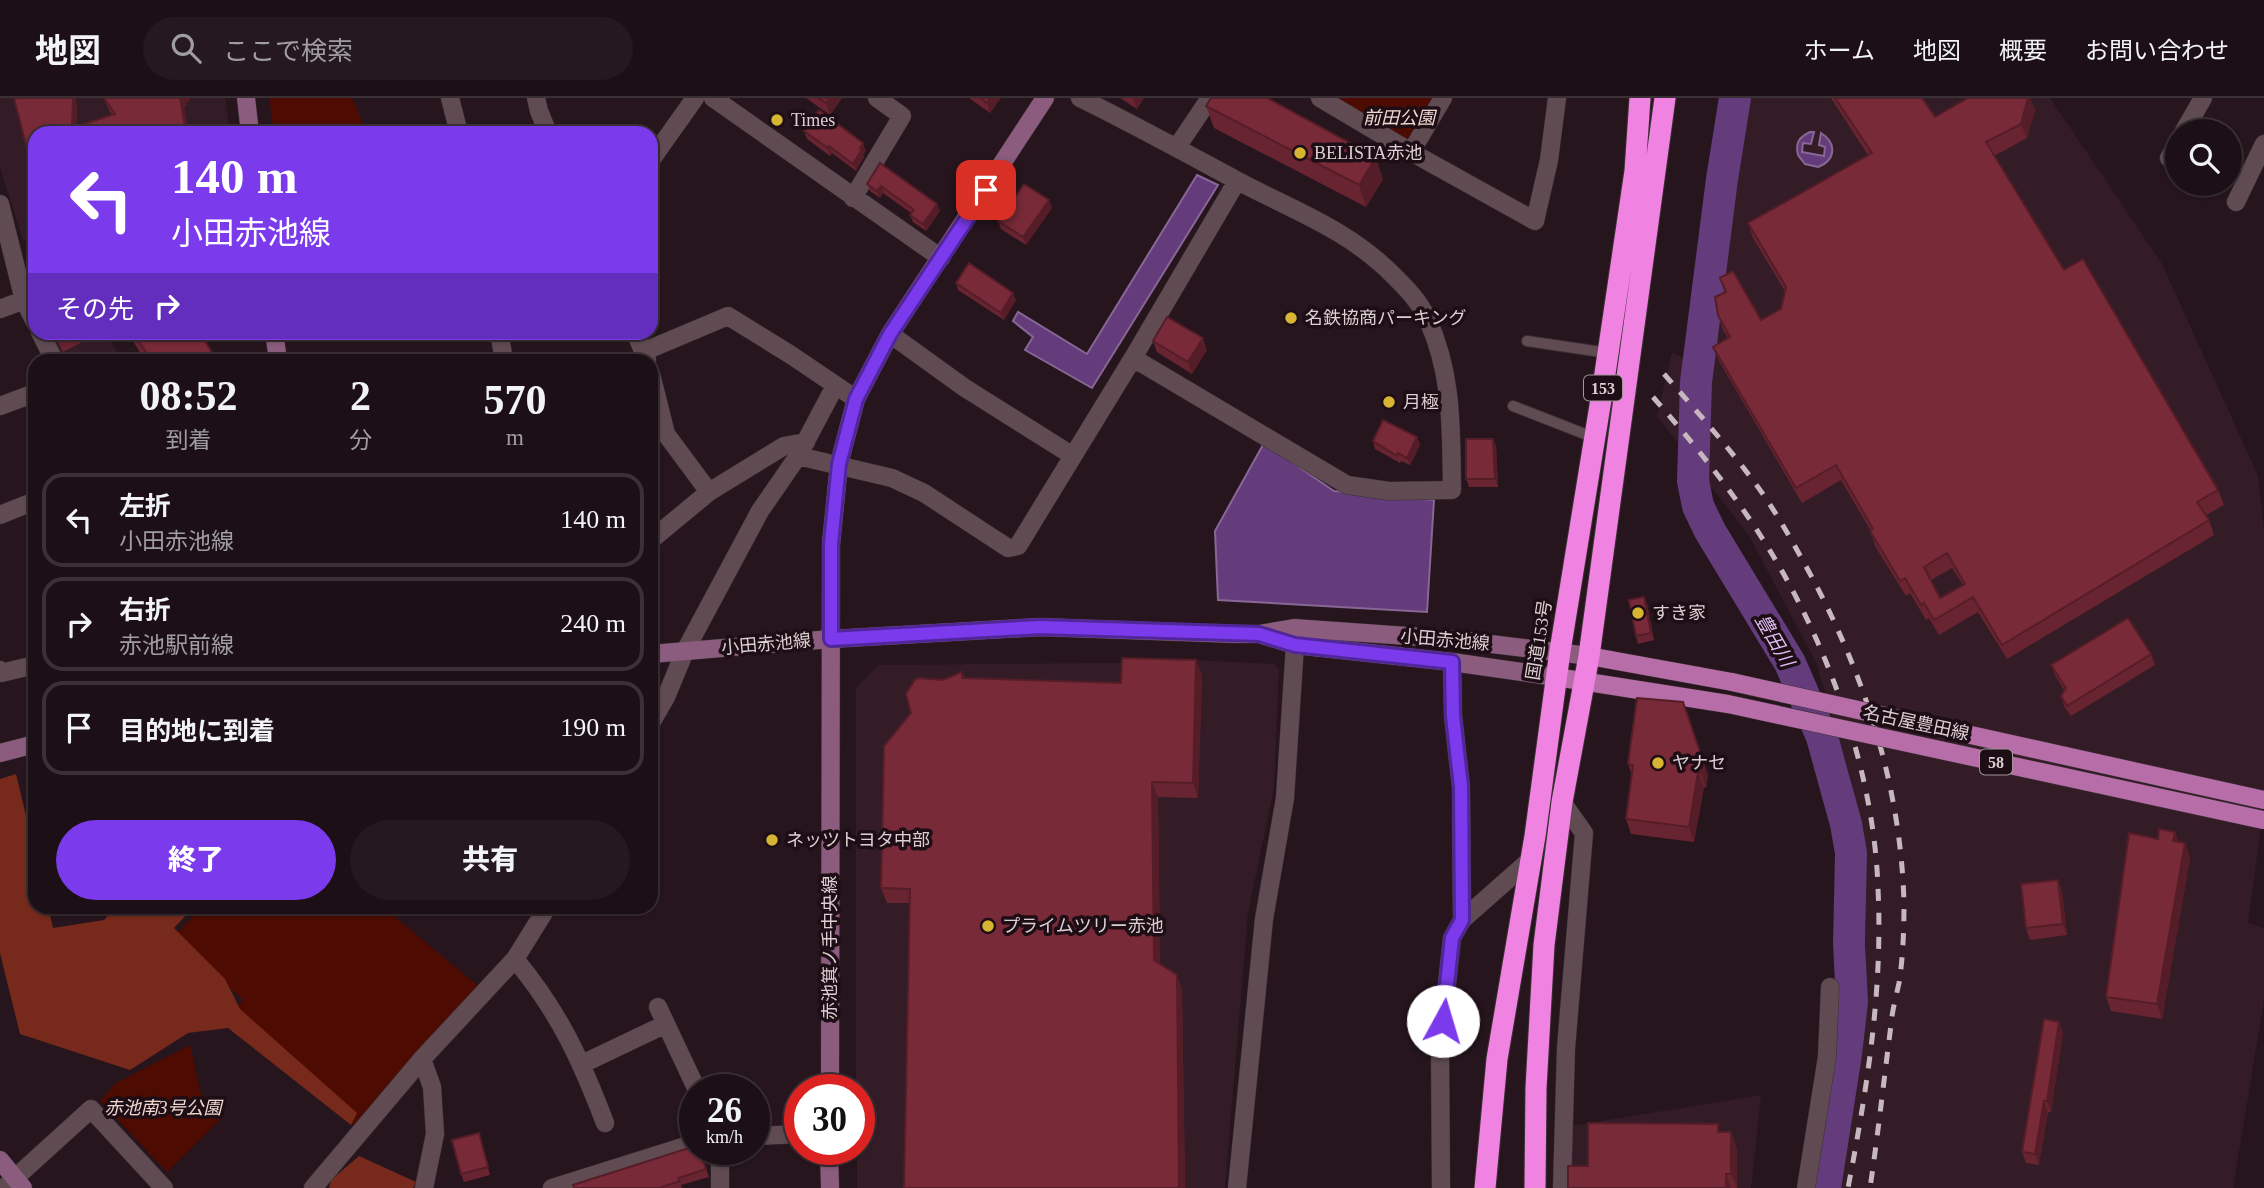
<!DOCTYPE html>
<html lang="ja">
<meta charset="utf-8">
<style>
:root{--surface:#1c1016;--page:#25191f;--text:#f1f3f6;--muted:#a09da1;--line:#3a3035;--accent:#7c3aed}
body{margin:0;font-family:"Times New Roman","Noto Sans JP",serif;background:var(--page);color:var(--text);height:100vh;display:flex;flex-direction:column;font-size:26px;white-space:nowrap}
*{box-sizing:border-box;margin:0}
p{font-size:23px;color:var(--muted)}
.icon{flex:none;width:38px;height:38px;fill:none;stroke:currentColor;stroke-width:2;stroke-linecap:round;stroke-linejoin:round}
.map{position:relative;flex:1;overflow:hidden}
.side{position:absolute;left:28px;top:256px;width:630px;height:560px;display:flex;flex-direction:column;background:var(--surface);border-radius:21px;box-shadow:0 2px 5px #0004,0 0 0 2px var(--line)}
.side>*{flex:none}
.banner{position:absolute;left:28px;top:28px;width:630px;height:214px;border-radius:21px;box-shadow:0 2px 5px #0004,0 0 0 2px var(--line);background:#7c3aed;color:#fff;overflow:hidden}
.fabs{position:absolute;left:2165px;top:21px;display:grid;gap:14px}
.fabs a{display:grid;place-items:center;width:77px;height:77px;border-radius:50%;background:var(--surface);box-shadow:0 2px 5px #0004,0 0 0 2px var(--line);font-size:35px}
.speed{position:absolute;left:679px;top:976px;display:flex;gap:14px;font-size:35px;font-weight:700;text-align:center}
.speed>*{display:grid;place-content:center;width:91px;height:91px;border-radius:50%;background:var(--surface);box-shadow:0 2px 5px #0004,0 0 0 2px var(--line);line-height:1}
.speed small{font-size:18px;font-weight:400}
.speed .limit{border:10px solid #d22;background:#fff;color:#111}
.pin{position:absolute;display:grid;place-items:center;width:60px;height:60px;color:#fff;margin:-30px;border-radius:14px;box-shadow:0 4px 10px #0006}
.me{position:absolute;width:77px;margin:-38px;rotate:6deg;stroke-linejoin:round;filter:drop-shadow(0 0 5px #0008)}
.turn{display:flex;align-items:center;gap:24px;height:147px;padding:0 28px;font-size:32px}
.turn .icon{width:91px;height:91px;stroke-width:2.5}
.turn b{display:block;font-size:49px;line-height:60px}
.then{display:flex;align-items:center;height:66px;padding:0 28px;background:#0003;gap:14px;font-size:26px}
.eta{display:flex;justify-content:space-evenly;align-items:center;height:119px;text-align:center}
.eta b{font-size:42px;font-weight:800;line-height:49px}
.action{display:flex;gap:14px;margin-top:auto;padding:14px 28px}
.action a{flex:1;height:80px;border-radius:42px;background:var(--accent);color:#fff;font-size:28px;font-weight:800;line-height:80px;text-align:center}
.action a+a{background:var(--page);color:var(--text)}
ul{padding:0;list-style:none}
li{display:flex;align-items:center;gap:21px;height:94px;margin:0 14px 10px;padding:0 14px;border:4px solid var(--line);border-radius:21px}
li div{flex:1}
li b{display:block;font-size:26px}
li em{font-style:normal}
header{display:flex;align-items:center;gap:42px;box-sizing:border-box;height:98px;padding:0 35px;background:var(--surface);border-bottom:2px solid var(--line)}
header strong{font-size:33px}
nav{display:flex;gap:38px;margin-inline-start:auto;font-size:24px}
.search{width:490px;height:63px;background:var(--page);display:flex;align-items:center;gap:18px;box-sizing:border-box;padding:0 24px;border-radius:38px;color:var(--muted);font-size:26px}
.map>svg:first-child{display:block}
.built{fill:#341c27}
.green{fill:#4d0b01}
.forest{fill:#772a1b}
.water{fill:#643b7b;stroke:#886796;stroke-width:2}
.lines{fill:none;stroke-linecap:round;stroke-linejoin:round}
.river{stroke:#643b7b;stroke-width:32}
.lane-casing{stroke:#3b3034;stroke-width:12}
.street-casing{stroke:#3b3034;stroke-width:19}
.secondary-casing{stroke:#3b3034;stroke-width:19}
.primary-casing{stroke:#3b3034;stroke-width:19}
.highway-casing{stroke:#3b3034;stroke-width:23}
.lane{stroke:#604b53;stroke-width:10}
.street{stroke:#604b53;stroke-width:18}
.secondary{stroke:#8b5c7e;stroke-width:18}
.primary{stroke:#b66da8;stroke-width:18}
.highway{stroke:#f083e1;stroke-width:21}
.rail{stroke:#c6b8be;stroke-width:5;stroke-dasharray:12 12;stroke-linecap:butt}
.primary-bridge-casing{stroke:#3b3034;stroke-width:19;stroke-linecap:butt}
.primary-bridge{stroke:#b66da8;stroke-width:18}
.wall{fill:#682430;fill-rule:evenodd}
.shaded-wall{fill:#551d27}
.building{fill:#792a38;stroke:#551d27;stroke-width:2;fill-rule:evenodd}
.route-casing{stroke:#51269a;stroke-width:18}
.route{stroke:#7c3aed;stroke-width:12}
.poi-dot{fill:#d7b434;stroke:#1d0d14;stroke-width:2.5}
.labels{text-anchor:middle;stroke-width:7;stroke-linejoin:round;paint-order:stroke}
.shield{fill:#1d0d14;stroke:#a3959a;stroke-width:2}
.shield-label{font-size:16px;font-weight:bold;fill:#dccfd4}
.park-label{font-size:18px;font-style:italic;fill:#f0d8d2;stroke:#1d0d14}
.poi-label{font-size:18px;fill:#dccfd4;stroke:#1d0d14;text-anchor:start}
.street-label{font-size:18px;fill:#dccfd4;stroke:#1d0d14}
.water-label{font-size:19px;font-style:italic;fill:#debcf3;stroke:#1d0d14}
</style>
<header>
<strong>地図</strong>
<div class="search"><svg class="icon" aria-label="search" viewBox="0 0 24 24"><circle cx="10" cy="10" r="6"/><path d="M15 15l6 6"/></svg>ここで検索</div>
<nav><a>ホーム</a><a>地図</a><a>概要</a><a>お問い合わせ</a></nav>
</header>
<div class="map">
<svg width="2264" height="1090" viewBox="0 0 2264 1090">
<rect width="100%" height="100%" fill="#26151d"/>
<path class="built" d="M0,0h225l5,35h-195v103l-12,4 -23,-73z
M1743,0h307l112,166 96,212 6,55v274l-16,118 16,5v72l-31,188h-393l26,-184v-92l-14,-129 -36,-121 -67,-126 -92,-120 15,-64 29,16z
M45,235h61l15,27h-61z
M1196,562l78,4 5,5 -5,119 -26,125 -23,275h-368v-38h2v-60h-3v-402l23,-23 234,-2z
M1761,997l-10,93h-179l-1,-62z"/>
<path class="green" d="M269,0h83l15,35h-93z
M1325,0h111l-27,41 -8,4z
M202,809h181l95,79 -123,140 -122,-112 10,-14 -69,-64z
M190,947l11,49 22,23 -56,55 -67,-71 16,-18z"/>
<path class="forest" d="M16,676l19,79v53l13,1 5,21 51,-8 12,-13h78l-20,21 51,51 15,30 117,104 -6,12 -123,-97 -40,5 -58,37 -110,-36 -20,-81v-174z
M359,1058l57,26 -3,6h-84l2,-8z"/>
<path class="water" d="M1810,34h4l-3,12 -8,-1 -1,9 22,4 1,-9 -6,-2 2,-12c16,10 15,27 -3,34l-13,-3 -7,-9c-3,-12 1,-18 12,-23z
M1197,77l21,10 -126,203 -67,-38 8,-13 -20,-16 5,-9 69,42z
M1264,345l70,48 100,9 -7,112 -209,-12 -3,-69z"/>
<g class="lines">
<path class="river" d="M1735,0l-13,81 -26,203 -3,99 5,25 12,25 80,132 32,74 24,87 5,29 -2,91 3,58 -6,52 -21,134"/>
<defs>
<path id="lane" d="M1527,243l81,12
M1513,308l82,32"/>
<path id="street" d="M450,0l9,35
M536,0l3,13 9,22
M713,0l228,160
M1080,0c53,26 104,54 156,82 56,30 112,49 158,96 13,13 25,25 33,42 26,56 24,111 25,172l-63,1 -42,-6 -214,-127 104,-177
M1320,0l91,54 124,69 14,-61 8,-62
M2184,33l19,-33
M1177,49l33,-49
M1411,54l32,-54
M2169,60l8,-14
M651,62l44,-62
M853,100l49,-82 -25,-18
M2236,104l28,-58
M0,106l24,96 11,22
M0,211l24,-9
M40,234l14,28
M499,234l5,28
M635,234l12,28
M890,236l75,54 108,68
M645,253l83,-35 63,39 65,44
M651,276l15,60 43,58
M0,308l35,-13
M798,358l94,22 32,15 84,55 10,-2 115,-188
M0,417l35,-14
M651,442l58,-48 75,-46 22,-4
M1452,564l1,54 8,71 1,133
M0,572l1,3 34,-8
M651,625l15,-26 19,-46 75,-140 38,-55 37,-70
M515,861c44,53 66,101 90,164
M658,909l39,83
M422,961l10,28 3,47 -11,54
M582,966l84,-40
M754,1038l46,-2
M720,1052v38
M4,1090l87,-79 73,79
M313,1090l109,-129 93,-100 33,-53
M552,1090l143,-45
M1237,1090l27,-269 21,-121 10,-153
M1441,1090l-1,-140 12,-110 10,-18 68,-60
M1562,1090l4,-140 18,-215 -22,-31
M1806,1090l21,-131 3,-70"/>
<path id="secondary" d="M246,0l4,35
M274,234l4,28
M1262,537l33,10 157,17 104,15
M651,556l180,-15 209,-12 196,7h23l35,-6 156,11 139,17
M0,655l35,-9
M830,992l1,-546 8,-80 17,-65 34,-65 155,-236
M829,1052l1,38
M0,1062l23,28"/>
<path id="primary" d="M1589,558l143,26
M1556,579l172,27"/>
<path id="highway" d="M1485,1090l12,-129 38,-223 25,-185 43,-264 32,-216 5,-73
M1535,1090l1,-100 8,-143 18,-143 27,-146 76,-558"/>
</defs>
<use href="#lane" class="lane-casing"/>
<use href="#street" class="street-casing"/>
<use href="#secondary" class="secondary-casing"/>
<use href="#primary" class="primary-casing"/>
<use href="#highway" class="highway-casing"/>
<use href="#lane" class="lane"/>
<use href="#street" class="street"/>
<use href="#secondary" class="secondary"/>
<use href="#primary" class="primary"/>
<use href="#highway" class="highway"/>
<path class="rail" d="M1664,276c30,34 61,69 88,105 22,29 39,60 56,91 56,103 93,215 96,334 0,25 -1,54 -5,79 -3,14 -7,28 -8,42 -7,54 -13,109 -21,163
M1653,299c42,48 82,97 116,152 60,98 105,223 109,339 5,102 -11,201 -30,300"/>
<defs>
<path id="primary-bridge" d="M1732,584l532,118
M1728,606l535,116"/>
</defs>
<use href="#primary-bridge" class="primary-bridge-casing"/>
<use href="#primary-bridge" class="primary-bridge"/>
</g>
<path class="wall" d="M104,0h86l-6,10 4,24 -153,1 42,-27 -1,21 36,-12 -4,-7z
M806,0h36l-12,17z
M969,0h32l-11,15z
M1120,0h24l-7,11z
M1831,0h91l13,19 32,-18v-1h63l5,12 -8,28 -33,18 70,114 154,220 6,15 -18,10 3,5 5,15 -207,124 -29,-47 -39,23 -10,-17 -3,2 -16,-27 -4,3 -31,-50 -4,-15 -30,-51 -39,23 -83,-142 -6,-14 15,-9 -5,-8 -5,-15 7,-23 -5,-14 41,42 20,-11 4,-18 -32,-53 -5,-15 120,-68zM1952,470l11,17 -23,13 -9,-18z
M1206,8l177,73 -17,28 -152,-79z
M804,33l62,20 -3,3 1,3 -8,14 -24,-18 -2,3 -23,-17z
M880,65l60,48 -14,20 -13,-9 -3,-7 1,-2 -28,-20 -3,5 -10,-7 -3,-7z
M1049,102l3,8 -26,37 -25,-16 -3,-8z
M956,185l60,17 -12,20 -46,-30z
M53,234h42l-12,7 1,2 -21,11z
M127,234h73l17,28h-72z
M1153,243l54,9 -15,24 -35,-22z
M1417,339l3,8 -10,20 -9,-4 -1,2 -25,-14 -2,-8z
M1493,341l3,7 2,41h-29l-3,-8z
M1647,506l7,36 -16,4 -2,-8z
M2151,556l4,11 -84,51 -7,-10 -3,-10 3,-6 -9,-15 -4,-10z
M962,574l3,7 156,4 81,-8 -4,123 -40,-1 2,167 17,11 5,15 3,198h-281l6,-285h-23l-6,-15 62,-208z
M1637,600l71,77 -2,13 -2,-1 -10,55 -63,-8 -5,-15 6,-44 -4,-11z
M2175,734l3,10 7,1 5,15 -28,161 -51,-8 -5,-14 52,-158z
M2058,782l4,12 5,43 -37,5 -4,-12z
M2059,924l4,11 -12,79h-3l-9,53 -13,-2 -4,-11z
M1721,1034h10l6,17v39h-169l20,-22z
M481,1042l9,35 -26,7 -3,-8z
M700,1052l9,27 -28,8 1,3h-108z"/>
<path class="shaded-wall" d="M73,0h2l2,8 -1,27 -4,-5z
M180,0h10l-6,10 4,25h-2z
M830,0h12l-12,17 -4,-12z
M990,0h11l-11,15 -3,-10z
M1133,0h11l-7,11z
M2028,0h2l5,12 -8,28 -6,-14z
M863,45l3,8 -3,3 1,3 -8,14 -3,-7 7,-16z
M829,48l3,7 -2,3 -2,-8z
M1376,59l7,22 -17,28 -7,-22z
M881,88l2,7 -3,5 -3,-7z
M1049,102l3,8 -26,37 -3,-8z
M937,106l3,7 -14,20 -3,-7z
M1013,195l3,7 -12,20 -3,-7z
M1203,240l4,12 -15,24 -4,-12z
M1417,339l3,8 -10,20 -3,-7z
M1493,341l3,7 2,41 -3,-8z
M1644,499l3,7 7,36 -3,-7z
M1196,562l6,15 -4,123 -5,-15z
M1683,604l25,73 -2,13 -5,-15z
M1698,674l6,15 -10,55 -5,-15z
M1152,684l6,15 2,178 -6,-15z
M2175,734l5,15 -7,-6z
M2185,745l5,15 -28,161 -5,-15z
M2058,782l4,12 5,43 -4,-11z
M1177,877l5,15 3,198h-6z
M2059,924l4,11 -12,79 -4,-11z
M2044,1003l4,11 -9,53 -4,-11z
M1731,1034l6,17v39l-6,-14z
M1726,1076l5,14h-5z"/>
<path class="building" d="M14,0h59l-1,30 43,-14 -11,-16h76l6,34h4l1,1h-156v47z
M818,0h12l-4,5z
M980,0h10l-3,5z
M1211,0h56l109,59 -17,28 -153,-79z
M1835,0h87l13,19 33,-19h60l-7,26 -35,18 78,128 19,-11 135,231 -21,12 12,18 -207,125 -29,-48 -39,23 -10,-17 -3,2 -16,-27 -5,3 -30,-50 3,-2 -37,-64 -40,23 -83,-141 17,-10 -12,-22 -3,-18 11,-5 -6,-14 13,-7 28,49 20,-11 5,-22 -38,-64 124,-70zM1947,455l18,31 -25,14 -16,-31z
M819,12l44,33 -3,5 2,1 -9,15 -24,-18 -1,2 -24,-17z
M880,65l57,41 -14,20 -13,-9 4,-5 -33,-24 -4,5 -10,-7z
M1024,86l25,16 -26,37 -25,-16z
M969,165l44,30 -12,20 -45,-30z
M1167,219l36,21 -15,24 -35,-21z
M133,234h67l16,28h-65z
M1383,322l34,17 -10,21 -9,-5 -1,3 -24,-15z
M1466,341h27l2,40h-29z
M1644,499l7,36 -15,3 -7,-36z
M2128,520l23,36 -84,52 -6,-10 5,-8 -15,-23z
M1122,560l74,2 -3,123 -41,-1 2,178 23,15 2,213h-275l6,-299 -29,-1 3,-142 27,-33 -5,-19 8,-13 4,-3 25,2 19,-8v6l159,5z
M1637,600l46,4 20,59 -2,12 -3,-1 -9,55 -63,-8 7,-54 -5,-1z
M2159,731l16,3 -2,9 12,2 -28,161 -51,-7 23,-164 29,6z
M2058,782l5,44 -37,4 -5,-44z
M2044,921l15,3 -12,79h-3l-9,53 -13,-2z
M1588,1025l130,1v8h13v42h-5v14h-158v-22h20z
M479,1035l9,34 -27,7 -9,-34z
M695,1048v4h5l6,19 -28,9 2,3 -21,7h-85l-1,-3z"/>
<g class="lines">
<defs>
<path id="route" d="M986,92l-96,144 -34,65 -17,65 -8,80v95l209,-12 219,7 36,11 157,17 1,54 8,71 1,133 -10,18 -9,83"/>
</defs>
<use href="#route" class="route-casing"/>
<use href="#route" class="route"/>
</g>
<g class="poi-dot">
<circle cx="777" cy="22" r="7"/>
<circle cx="1300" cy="55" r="7"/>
<circle cx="1291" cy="220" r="7"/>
<circle cx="1389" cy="304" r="7"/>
<circle cx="1638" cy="515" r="7"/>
<circle cx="1658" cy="665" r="7"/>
<circle cx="772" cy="742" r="7"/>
<circle cx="988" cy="828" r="7"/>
</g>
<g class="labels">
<g class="shield">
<rect x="1584" y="277.5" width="38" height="25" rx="5"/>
<rect x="1980" y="651.5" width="32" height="25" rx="5"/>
</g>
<g class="shield-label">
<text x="1603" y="296">153</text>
<text x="1996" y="670">58</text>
</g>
<g class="park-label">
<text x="1399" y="26">前田公園</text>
<text x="163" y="1016">赤池南3号公園</text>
</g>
<g class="poi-label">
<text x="791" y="28">Times</text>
<text x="1314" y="61">BELISTA赤池</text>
<text x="1305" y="226">名鉄協商パーキング</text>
<text x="1403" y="310">月極</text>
<text x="1652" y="521">すき家</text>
<text x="1672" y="671">ヤナセ</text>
<text x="786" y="748">ネッツトヨタ中部</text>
<text x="1002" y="834">プライムツリー赤池</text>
</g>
<g class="street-label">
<text transform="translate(1445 542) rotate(5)" y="6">小田赤池線</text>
<text transform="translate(1539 542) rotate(-81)" y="6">国道153号</text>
<text transform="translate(766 546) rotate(-5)" y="6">小田赤池線</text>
<text transform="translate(1916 625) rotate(12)" y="6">名古屋豊田線</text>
<text transform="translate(830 850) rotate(-90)" y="6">赤池箕ノ手中央線</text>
</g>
<g class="water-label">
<text transform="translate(1775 542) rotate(60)" y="7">豊田川</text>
</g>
</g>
</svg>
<div class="fabs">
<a><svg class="icon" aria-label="search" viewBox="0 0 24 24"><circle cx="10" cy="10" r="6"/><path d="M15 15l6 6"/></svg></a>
</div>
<div class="speed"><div>26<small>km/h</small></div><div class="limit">30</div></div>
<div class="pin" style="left:986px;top:92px;background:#d93025"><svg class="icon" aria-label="arrive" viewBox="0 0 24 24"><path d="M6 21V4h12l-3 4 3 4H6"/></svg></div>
<svg class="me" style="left:1443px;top:923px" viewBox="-20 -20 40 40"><circle r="19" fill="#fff"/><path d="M0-13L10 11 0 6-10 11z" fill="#7c3aed"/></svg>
<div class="banner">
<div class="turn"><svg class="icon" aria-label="left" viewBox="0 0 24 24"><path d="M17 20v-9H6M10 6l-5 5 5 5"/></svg><div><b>140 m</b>小田赤池線</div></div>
<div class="then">その先<svg class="icon" aria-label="right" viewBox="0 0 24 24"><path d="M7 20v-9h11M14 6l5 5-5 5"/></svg></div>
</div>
<section class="side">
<div class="eta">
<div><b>08:52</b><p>到着</p></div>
<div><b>2</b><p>分</p></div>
<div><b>570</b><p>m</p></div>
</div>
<ul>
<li><svg class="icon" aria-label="left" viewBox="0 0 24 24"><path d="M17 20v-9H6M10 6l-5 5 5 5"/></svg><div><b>左折</b><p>小田赤池線</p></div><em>140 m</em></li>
<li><svg class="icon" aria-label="right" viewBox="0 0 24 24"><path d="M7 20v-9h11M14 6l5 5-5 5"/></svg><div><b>右折</b><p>赤池駅前線</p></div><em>240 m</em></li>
<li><svg class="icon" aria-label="arrive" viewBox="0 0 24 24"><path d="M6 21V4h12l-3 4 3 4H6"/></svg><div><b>目的地に到着</b></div><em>190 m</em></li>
</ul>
<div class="action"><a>終了</a><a>共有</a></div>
</section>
</div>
